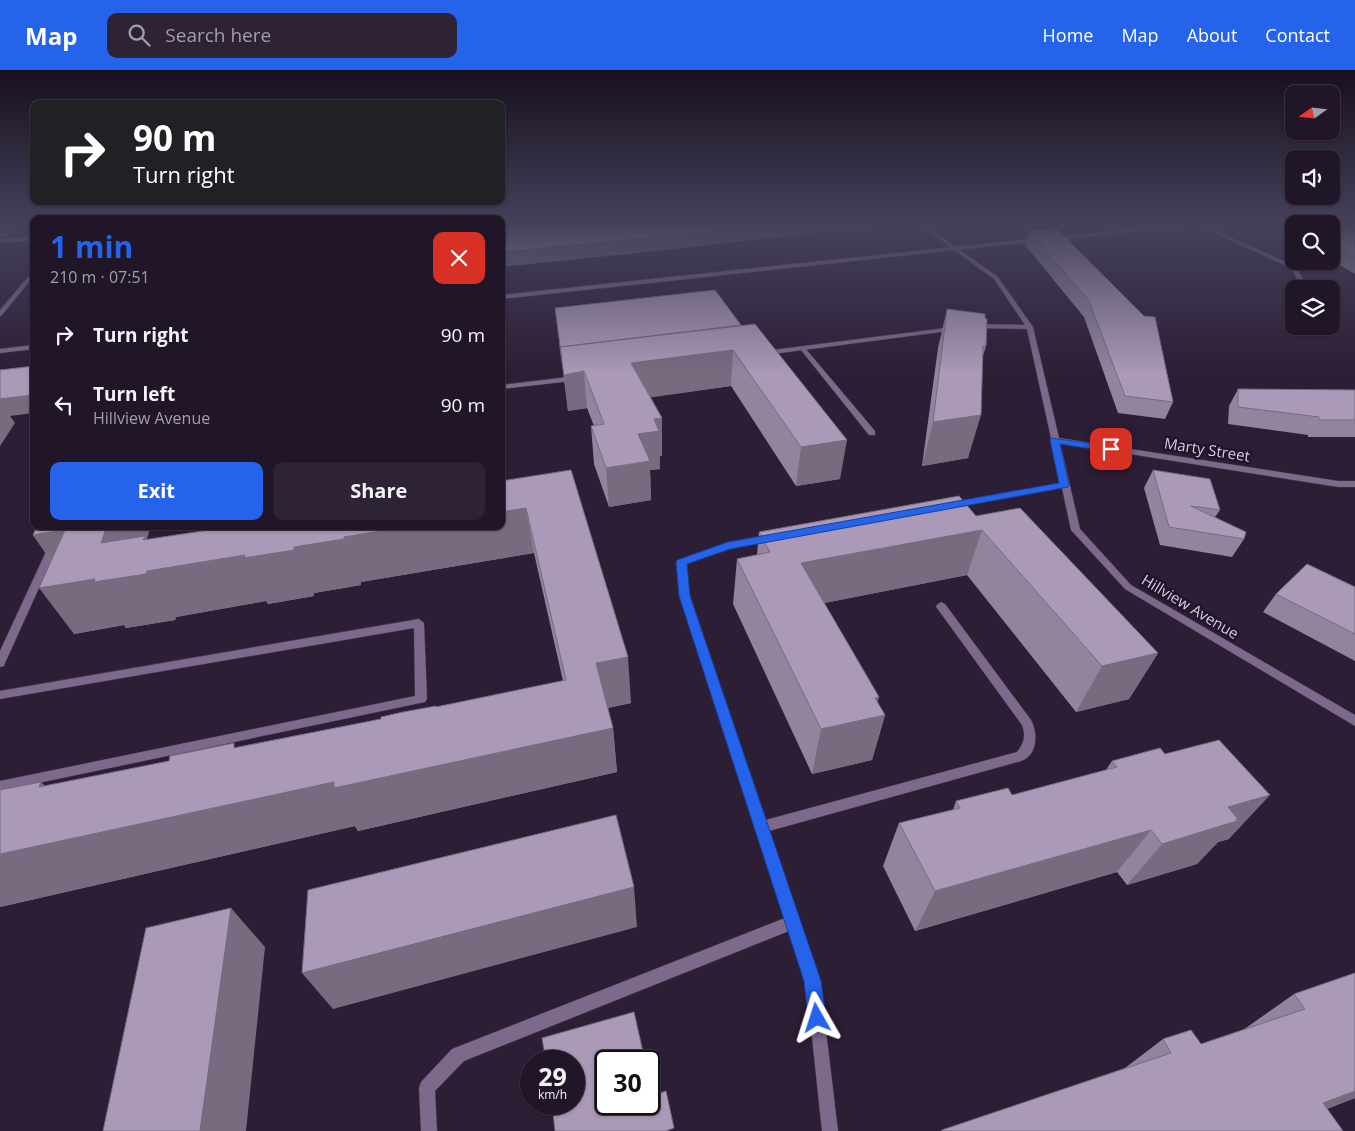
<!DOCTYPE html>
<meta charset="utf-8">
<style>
:root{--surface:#211628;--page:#2d2334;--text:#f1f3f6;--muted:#a29fa8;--line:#3e3545;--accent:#2563eb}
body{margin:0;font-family:"Open Sans",sans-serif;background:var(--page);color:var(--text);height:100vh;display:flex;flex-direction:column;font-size:19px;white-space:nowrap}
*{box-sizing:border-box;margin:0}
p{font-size:16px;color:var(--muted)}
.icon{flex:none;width:28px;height:28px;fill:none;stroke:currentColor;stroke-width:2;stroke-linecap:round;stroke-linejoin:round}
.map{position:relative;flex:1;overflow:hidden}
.drawer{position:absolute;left:30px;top:145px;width:475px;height:315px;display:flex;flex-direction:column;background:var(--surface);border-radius:10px;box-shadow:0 1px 4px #0004,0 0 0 1px var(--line)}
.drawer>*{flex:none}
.guide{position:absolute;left:30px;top:30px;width:475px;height:105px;border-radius:10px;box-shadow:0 1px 4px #0004,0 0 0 1px var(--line);background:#202124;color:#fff;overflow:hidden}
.needle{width:32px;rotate:255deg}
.tools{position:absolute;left:1285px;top:15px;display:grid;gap:10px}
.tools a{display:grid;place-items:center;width:55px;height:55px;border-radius:10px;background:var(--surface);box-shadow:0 1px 4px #0004,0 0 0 1px var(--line);font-size:25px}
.speed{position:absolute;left:520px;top:980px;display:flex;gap:10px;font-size:25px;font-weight:700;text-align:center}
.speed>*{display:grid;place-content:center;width:65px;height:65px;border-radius:50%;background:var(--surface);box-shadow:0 1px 4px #0004,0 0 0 1px var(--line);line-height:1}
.speed small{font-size:12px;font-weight:400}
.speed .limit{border:2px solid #111;border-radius:8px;background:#fff;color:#111}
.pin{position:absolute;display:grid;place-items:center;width:42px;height:42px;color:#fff;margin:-21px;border-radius:10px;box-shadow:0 2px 8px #0006}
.me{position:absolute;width:55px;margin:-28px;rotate:354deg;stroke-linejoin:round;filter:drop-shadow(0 0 4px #0008)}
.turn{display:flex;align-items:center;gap:18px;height:105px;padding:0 20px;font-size:22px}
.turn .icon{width:65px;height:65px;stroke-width:2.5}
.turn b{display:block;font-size:35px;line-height:42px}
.round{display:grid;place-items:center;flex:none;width:52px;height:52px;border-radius:10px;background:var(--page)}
.headline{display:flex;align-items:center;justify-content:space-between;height:85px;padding:0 20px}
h1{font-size:30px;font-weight:700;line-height:38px;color:var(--accent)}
.action{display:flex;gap:10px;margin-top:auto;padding:10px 20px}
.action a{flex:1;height:58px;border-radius:10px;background:var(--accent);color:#fff;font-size:20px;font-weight:700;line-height:58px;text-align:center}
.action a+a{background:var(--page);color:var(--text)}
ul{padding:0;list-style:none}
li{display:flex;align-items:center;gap:15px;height:70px;padding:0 20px}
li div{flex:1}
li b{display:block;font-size:19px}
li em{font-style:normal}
header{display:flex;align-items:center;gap:30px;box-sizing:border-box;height:70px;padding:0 25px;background:var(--accent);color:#fff}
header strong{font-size:24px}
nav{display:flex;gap:28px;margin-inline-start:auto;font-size:18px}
.search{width:350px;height:45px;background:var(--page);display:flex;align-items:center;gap:12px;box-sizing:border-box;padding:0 18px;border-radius:10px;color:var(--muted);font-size:19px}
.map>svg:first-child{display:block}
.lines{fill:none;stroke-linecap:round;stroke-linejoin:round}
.service-casing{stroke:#473a50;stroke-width:1}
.minor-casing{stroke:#473a50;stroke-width:1}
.tertiary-casing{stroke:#473a50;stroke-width:1}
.service{fill:#7d698a;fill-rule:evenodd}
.minor{fill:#7d698a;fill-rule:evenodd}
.tertiary{fill:#7d698a;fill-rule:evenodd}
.wall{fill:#92849d}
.shaded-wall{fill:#776b80}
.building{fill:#aa99b7;stroke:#776b80}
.route{fill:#2563eb;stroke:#184099}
.labels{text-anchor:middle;stroke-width:5;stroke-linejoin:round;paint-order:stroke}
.street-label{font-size:15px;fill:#d7cede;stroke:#22142b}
</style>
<header>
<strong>Map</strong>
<div class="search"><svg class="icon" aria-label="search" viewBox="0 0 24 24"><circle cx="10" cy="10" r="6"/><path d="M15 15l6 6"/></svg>Search here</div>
<nav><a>Home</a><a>Map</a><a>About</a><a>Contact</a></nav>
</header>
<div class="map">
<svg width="1355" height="1061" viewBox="0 0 1355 1061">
<rect width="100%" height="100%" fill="#2c1e35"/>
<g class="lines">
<defs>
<path id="service" d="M803,277l2,1 70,83v4h-6l-68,-85v-2z
M941,532l4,2 86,116c7,13 7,35 -10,41l-259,72 -5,-2 -1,-4 1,-4 5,-2 255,-69c7,-9 9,-16 5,-27l-85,-117 -1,-2z"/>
<path id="minor" d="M920,155h5l73,52 35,50 26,111 279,43h17v6h-17l-278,-44 20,86 51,56 224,130v11l-230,-137 -54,-59 -9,-42 -110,20 -3,-1 -1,-2 4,-3 109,-19 -9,-41 -2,-2 1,-2 -24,-109 -53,-1 -3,-2 3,-2 51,1 -31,-46z
M1197,155h7l91,41 14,23h-6l-12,-21z
M34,166v4l-34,3v-4z
M34,200v6l-32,39 -2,1v-6z
M954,257l2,1v2l-191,25 -3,-2 3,-2z
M577,306l4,2 -1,2 -79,9v-4z
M58,456h9l-62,137 -1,3 -4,1v-16z
M771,465l5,3 -2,2 -44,9 -44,15 4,32 130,385 18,150h-16l-16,-150 -17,-50 -325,130 -29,30 2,40h-16l-2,-43 2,-6 31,-33 333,-131 -105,-322 -4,-34 2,-2 50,-17z
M419,549l5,4 3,76 -2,3 -425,89v-10l415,-85 -1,-68 -414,71v-8z"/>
<path id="tertiary" d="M1172,155h17l-136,16 -3,-2 3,-2z
M1038,168l3,2 -1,1 -539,58v-4z
M34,275v4l-34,4v-4z"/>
</defs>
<use href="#service" class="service-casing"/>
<use href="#minor" class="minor-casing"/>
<use href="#tertiary" class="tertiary-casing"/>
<use href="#service" class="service"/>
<use href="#minor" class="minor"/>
<use href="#tertiary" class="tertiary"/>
</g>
<path class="wall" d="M1331,155l24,6v43l-24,-14z
M1056,158l117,174 -8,17 -47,-6 -34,-96 -59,-72 4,-14z
M715,220l125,189 -44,7 -65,-100 -81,11 12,21v38h-2v13l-10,1 1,30 -42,7 -15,-43 -3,-38h3l-7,-18 -19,3 -11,-87z
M947,239l39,37 -3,10 -15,102 -46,8 16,-118z
M1238,319l117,1v47h-47v-2l-80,-11 1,-18z
M571,400l60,233 -23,5 5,20 4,44 -259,59 -3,-5 -355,81v-117l46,-4 191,-39 144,-28 55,-13v1l127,-26 -29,-128 -173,29v3l-47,8v3l-46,8 -2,-3 -90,16 -1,3 -49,8 -2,-3 -50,9 -23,-73 -18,-26 114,5 354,-14z
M1153,400l67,40 -5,7 29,22 -12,18 -72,-12 -16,-57z
M976,446l182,137 -29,46 -53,13 -109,-137 -143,28 55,94 -2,5 8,13 -13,45 -60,14 -79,-170 4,-45 20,-4 2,-23z
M1355,517v74l-92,-49 13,-18z
M1112,691l117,78 -11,3 -21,22 -70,21 -10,-13 -202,59 -32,-65 16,-43 54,-13 3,-9 56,-6 94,-25z
M1355,903v125l-28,11 15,22h-401l1,-1 183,-62 38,-29 38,5 42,-14 51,-36z"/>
<path class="shaded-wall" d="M0,155h17l-12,12 -5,1z
M769,155h99v2l-221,25 -146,15v-15z
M733,280l-2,36 -98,14 -49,-28 3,36 -19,3 -6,-52z
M34,320v23l-24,3 5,7 -15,23v-47z
M981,345l-13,43 -46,8 11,-44z
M662,348v38h-2v13l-10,1 1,30 -42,7 -3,-39 32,-34 16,-15z
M847,370l-7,39 -44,7 5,-39z
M526,438l8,45 -173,29v3l-47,8v3l-46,8 -2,-3 -90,16 -1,3 -49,8 -2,-3 -50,9 -35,-46 62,-45 6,-17h44l-4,13 17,29 130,-21 50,-10 66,-11h91v-14z
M65,460l1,51 -33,-46z
M982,460l-15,45 -173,34 7,-46z
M1158,583l-29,46 -53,13 26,-46z
M628,587l3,46 -30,6 -5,-46z
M879,627l-6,21 12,-3 -13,45 -60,14 9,-45 54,-31z
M613,658l4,44 -259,59 -3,-5 -355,81v-53l334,-72z
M41,712l44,44 -46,-39z
M1270,725l-41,44 -11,3 -21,22 -70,21 35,-41 66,-37z
M1151,760l-34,42 -202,59 20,-40z
M634,817l3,40 -304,82 -31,-36z
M231,838l34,39 -19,184h-46z
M1355,1021v7l-89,33 57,-28z"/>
<path class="building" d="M501,155h268l-123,13 -145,14z
M1331,155h9l15,6v24l-24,-13z
M1056,158l88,88 11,1 18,85 -48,-6 -36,-95 -60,-70z
M715,220l26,35 -181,22 2,12 -7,-51z
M947,239l38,5v4l2,1 -1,27h-3l-2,69 -48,7z
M755,254l92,116 -46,7 -68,-97 -102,13 31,55 -8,1 5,12 -21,3 12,27 -44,7 -15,-42 13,-2 -20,-53 -20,4 -4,-28z
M34,296v24l-3,5 -31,4v-29z
M1238,319l117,1v30h-36v-3l-81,-10z
M571,400l57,187 -32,6 17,65 -279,60v-6l-334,72v-64l41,-8 -2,5 130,-26 1,-5 64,-13v5l147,-29v-2l22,-5 33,-6v1l130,-27 -40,-172 -25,4v-31z
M1153,400l57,9 10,31 -29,-4 55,26 -2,7 -75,-12z
M959,426l17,20 44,-8 138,145 -56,13 -120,-136 -181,33 78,134 -4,1 10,17 -64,14 -84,-170 33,-7 -11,-20z
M37,456h70l-6,17 44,-7 -2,4 92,-14h175l-66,11v2l-50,8v3l-50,8 1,-3 -98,16 -1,3 -52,8 1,-3 -56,9 26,-58 -32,5z
M1307,494l48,23v47l-79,-40z
M1219,670l51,55 -42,12 10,12h-2l1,2 -75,23 -11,-14 -216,61 -36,-68 61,-15 -4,-7 52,-13 4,7 105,-28 -5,-6 48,-13 5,6z
M616,745l18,72 -332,86 6,-83z
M231,838l-31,223h-97l43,-203z
M1355,903v118l-32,12 20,28h-400l-1,-1 229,-77 -8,-14 28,-9 10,14 104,-35 -11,-15z
M634,942l11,49h-39v43h43v-25l3,17 14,-5 8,37 -8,3h-111l-3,-27h22v-43h-28l-4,-23z"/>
<linearGradient id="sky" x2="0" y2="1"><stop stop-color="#18101d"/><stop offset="0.51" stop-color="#45415c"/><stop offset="1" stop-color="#45415c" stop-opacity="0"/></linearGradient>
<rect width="1355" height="303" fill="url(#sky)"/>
<path class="route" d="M1051,368l60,8 5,3 -5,3 -51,-8 9,41 -1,2 -338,62 -43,15 3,32 131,385 5,37 -3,7 -6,2 -6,-2 -3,-7 -4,-37 -125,-385 -3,-34 1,-2 51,-18 331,-59 -9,-43z"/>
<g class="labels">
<g class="street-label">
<text transform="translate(1207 380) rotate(9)" y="5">Marty Street</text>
<text transform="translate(1190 537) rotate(31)" y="5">Hillview Avenue</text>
</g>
</g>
</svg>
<div class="tools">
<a><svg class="needle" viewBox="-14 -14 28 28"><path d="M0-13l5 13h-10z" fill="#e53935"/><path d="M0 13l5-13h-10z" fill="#a29fa8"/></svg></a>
<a><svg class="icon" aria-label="sound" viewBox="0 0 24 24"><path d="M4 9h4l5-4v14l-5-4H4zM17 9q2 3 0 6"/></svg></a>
<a><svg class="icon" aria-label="search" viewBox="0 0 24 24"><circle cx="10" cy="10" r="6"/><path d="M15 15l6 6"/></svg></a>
<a><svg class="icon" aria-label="layers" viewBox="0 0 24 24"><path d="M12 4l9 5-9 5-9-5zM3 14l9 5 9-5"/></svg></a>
</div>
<div class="speed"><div>29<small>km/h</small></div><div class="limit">30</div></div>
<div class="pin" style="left:1111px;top:379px;background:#d93025"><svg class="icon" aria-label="arrive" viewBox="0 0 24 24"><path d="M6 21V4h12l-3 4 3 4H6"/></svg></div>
<svg class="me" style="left:817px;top:948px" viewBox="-20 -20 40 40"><path d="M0-17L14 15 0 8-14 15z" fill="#2563eb" stroke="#fff" stroke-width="4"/></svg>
<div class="guide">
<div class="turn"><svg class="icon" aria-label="right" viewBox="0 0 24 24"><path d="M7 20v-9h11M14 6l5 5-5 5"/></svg><div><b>90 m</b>Turn right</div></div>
</div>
<section class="drawer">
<div class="headline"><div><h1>1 min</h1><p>210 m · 07:51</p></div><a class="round" style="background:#d93025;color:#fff"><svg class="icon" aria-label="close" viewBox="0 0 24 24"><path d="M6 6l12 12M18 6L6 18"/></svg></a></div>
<ul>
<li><svg class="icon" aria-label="right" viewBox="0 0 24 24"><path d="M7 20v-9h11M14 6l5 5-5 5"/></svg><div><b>Turn right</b></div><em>90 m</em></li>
<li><svg class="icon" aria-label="left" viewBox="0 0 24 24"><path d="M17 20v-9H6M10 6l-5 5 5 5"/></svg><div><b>Turn left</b><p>Hillview Avenue</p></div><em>90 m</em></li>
</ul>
<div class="action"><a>Exit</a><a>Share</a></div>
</section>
</div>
